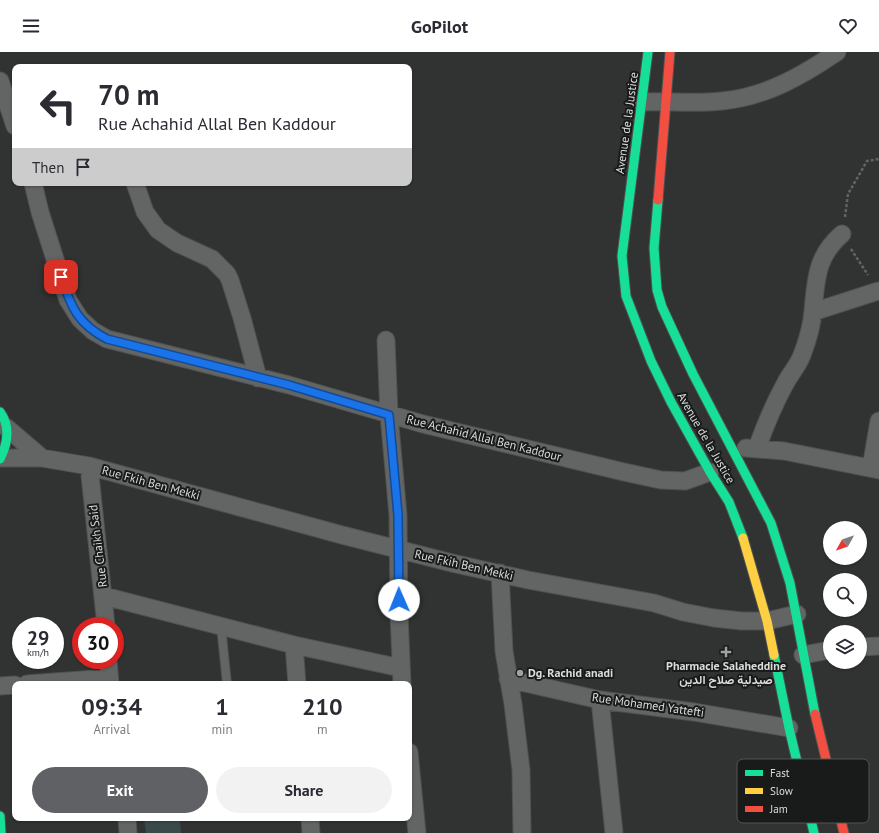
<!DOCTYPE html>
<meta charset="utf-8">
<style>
:root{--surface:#fff;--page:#f2f2f3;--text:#2b2b33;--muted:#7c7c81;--accent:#5f6164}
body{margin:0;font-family:"PT Sans",Vazirmatn,sans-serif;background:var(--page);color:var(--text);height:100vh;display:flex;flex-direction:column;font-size:15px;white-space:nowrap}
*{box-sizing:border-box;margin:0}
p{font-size:13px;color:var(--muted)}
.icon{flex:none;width:22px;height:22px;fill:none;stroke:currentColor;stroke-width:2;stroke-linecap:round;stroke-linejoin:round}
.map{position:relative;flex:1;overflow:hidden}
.sheet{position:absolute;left:12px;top:629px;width:400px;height:140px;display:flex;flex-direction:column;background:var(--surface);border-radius:8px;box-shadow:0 1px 3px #0004}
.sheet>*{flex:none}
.hud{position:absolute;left:12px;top:12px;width:400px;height:122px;border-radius:8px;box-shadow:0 1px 3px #0004;background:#fff;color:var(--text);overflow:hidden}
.needle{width:26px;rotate:230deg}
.controls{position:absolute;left:823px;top:469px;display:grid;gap:8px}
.controls a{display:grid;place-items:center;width:44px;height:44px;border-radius:50%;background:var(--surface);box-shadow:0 1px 3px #0004;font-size:20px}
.speed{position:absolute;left:12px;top:565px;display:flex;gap:8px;font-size:20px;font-weight:700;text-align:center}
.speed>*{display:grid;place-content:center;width:52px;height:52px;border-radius:50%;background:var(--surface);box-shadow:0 1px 3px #0004;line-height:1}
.speed small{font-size:10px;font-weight:400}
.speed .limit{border:6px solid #d22;background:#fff;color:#111}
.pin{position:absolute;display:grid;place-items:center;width:34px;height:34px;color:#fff;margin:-17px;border-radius:8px;box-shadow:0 2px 6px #0006}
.me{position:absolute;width:44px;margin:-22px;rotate:359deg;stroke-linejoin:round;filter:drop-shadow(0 0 3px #0008)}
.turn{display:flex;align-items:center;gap:14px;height:84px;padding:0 20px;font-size:18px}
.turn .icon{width:52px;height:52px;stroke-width:2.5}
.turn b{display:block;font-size:28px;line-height:34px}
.then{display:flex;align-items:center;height:38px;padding:0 20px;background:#0003;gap:8px;font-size:15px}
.eta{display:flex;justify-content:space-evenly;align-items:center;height:68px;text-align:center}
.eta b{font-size:24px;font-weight:700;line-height:28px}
.action{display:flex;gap:8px;margin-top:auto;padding:8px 20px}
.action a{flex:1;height:46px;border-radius:24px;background:var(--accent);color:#fff;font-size:16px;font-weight:700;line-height:46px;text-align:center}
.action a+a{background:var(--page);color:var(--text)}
header{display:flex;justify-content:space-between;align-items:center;height:52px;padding:0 20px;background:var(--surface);font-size:18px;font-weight:700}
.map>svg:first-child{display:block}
.building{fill:#3a4a4b}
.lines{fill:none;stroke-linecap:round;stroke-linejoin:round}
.lane-casing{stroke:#4f5151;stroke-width:10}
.street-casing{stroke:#4f5151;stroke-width:19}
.fast-casing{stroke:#4f5151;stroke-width:11}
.slow-casing{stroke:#4f5151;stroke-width:11}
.jam-casing{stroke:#4f5151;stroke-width:11}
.path{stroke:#636464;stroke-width:2.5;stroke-dasharray:3 2;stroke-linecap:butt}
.lane{stroke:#636464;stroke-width:8}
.street{stroke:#636464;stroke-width:17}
.fast{stroke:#16e098;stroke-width:9}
.slow{stroke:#ffcf43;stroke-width:9}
.jam{stroke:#f24e42;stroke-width:9}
.route-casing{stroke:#114b97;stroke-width:10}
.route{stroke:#1a73e8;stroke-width:7}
.poi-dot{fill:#9fa2a1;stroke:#191b1a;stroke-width:1.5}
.labels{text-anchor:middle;stroke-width:4;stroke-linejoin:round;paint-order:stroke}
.street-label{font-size:12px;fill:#dbdddd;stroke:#191b1a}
.poi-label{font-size:12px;font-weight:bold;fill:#dbdddd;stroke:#191b1a}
.key{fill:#191b1a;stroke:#535554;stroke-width:1}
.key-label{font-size:11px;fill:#dbdddd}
</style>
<header><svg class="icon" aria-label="menu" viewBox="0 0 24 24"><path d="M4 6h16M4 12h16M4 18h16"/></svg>GoPilot<svg class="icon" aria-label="heart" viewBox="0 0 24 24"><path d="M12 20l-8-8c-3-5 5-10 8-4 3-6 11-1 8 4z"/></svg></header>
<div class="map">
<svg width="879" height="781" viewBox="0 0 879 781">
<rect width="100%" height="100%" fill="#303332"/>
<path class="building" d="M150,766h30l1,15h-35l-2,-14z"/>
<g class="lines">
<defs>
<path id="lane" d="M221,574l6,58"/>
<path id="street" d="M0,29l15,45
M642,50c27,-1 54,2 80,-1 43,-4 80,-25 115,-49
M33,131l7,29 28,88 12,19 13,12 14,8 182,46 134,39 201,48 37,8 24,1 25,-9
M135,131l10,29 13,18 19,13 35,16 15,15 3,6 12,38 16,60
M813,260l65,-21
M386,288l3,75 9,100 1,99 3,70
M7,376l35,30
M746,396l38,3 95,19
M757,396c8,-22 17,-44 28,-64 5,-10 13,-18 17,-29 5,-13 10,-30 11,-44 3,-31 3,-55 29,-77
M1,406h41l47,8 253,69 110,28 76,17 126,23 29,9 31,6 28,3h25l30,-7
M89,414l17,160
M871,416l8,-47
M500,521l4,78 9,53 8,66 1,63
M104,544l190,49 107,23
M294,593l3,39
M860,595l19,-1
M803,603l27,-5
M108,608l2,24
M508,627l92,21 94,12 95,16
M27,632l82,-6
M0,634l15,-1
M600,648l14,133
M409,700l8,81
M127,766l1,15
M310,766l1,15"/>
<path id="fast" d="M648,0l-26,204 4,40 25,65 20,41 39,70 19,30 14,36
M658,148l-4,48 3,42 5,17 31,67 78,149 19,60 25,131
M0,360c11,15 8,31 0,47
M774,603l15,73 25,105
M0,764l1,17"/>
<path id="slow" d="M743,486l24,83 7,34"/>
<path id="jam" d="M658,148l12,-148
M815,662l29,119"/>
</defs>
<use href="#lane" class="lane-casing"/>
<use href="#street" class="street-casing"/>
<use href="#fast" class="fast-casing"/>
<use href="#slow" class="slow-casing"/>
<use href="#jam" class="jam-casing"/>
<path class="path" d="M845,165l3,-23 19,-33 12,-2
M851,197l17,26"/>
<use href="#lane" class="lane"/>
<use href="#street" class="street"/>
<use href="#fast" class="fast"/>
<use href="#slow" class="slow"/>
<use href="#jam" class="jam"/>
</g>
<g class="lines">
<defs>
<path id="route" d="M61,225c10,30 17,47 46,62l182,46 100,30 9,100 1,85"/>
</defs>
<use href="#route" class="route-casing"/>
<use href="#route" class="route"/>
</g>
<g class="poi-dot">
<path d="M724 594h4v4h4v4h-4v4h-4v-4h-4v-4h4z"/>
<circle cx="520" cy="621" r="4"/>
</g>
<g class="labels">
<g class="street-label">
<text transform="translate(627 71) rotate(-82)" y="4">Avenue de la Justice</text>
<text transform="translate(484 386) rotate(14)" y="4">Rue Achahid Allal Ben Kaddour</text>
<text transform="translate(706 386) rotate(60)" y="4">Avenue de la Justice</text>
<text transform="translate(151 431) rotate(15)" y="4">Rue Fkih Ben Mekki</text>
<text transform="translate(98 494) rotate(-97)" y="4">Rue Chaikh Said</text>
<text transform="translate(464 513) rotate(13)" y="4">Rue Fkih Ben Mekki</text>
<text transform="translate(648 653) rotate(8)" y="4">Rue Mohamed Yattefti</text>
</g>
<g class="poi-label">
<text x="726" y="618">Pharmacie Salaheddine<tspan x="726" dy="14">صيدلية صلاح الدين</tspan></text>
<text x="528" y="625" text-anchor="start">Dg. Rachid anadi</text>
</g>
</g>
<rect x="737" y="707" width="132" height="64" rx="6" class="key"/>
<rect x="745" y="718" width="18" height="6" fill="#16e098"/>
<rect x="745" y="736" width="18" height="6" fill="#ffcf43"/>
<rect x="745" y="754" width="18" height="6" fill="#f24e42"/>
<g class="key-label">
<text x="770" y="725">Fast</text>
<text x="770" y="743">Slow</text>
<text x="770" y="761">Jam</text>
</g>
</svg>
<div class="controls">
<a><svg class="needle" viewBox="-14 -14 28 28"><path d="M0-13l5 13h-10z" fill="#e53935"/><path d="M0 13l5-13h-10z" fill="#7c7c81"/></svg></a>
<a><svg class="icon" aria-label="search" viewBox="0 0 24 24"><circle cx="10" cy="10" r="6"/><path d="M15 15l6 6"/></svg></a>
<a><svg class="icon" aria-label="layers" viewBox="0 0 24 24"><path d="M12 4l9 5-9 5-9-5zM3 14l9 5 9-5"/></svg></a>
</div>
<div class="speed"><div>29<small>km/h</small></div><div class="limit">30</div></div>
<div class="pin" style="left:61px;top:225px;background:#d93025"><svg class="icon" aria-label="arrive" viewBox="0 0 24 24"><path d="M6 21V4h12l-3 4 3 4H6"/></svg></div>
<svg class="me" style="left:399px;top:548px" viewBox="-20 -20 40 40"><circle r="19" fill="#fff"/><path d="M0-13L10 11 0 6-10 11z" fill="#1a73e8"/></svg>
<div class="hud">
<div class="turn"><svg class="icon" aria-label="left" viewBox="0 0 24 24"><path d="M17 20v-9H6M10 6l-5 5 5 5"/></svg><div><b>70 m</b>Rue Achahid Allal Ben Kaddour</div></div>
<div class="then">Then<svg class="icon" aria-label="arrive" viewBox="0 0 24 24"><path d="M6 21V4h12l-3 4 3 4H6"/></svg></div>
</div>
<section class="sheet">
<div class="eta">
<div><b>09:34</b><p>Arrival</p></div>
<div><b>1</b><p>min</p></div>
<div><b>210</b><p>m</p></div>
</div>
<div class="action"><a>Exit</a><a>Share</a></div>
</section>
</div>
